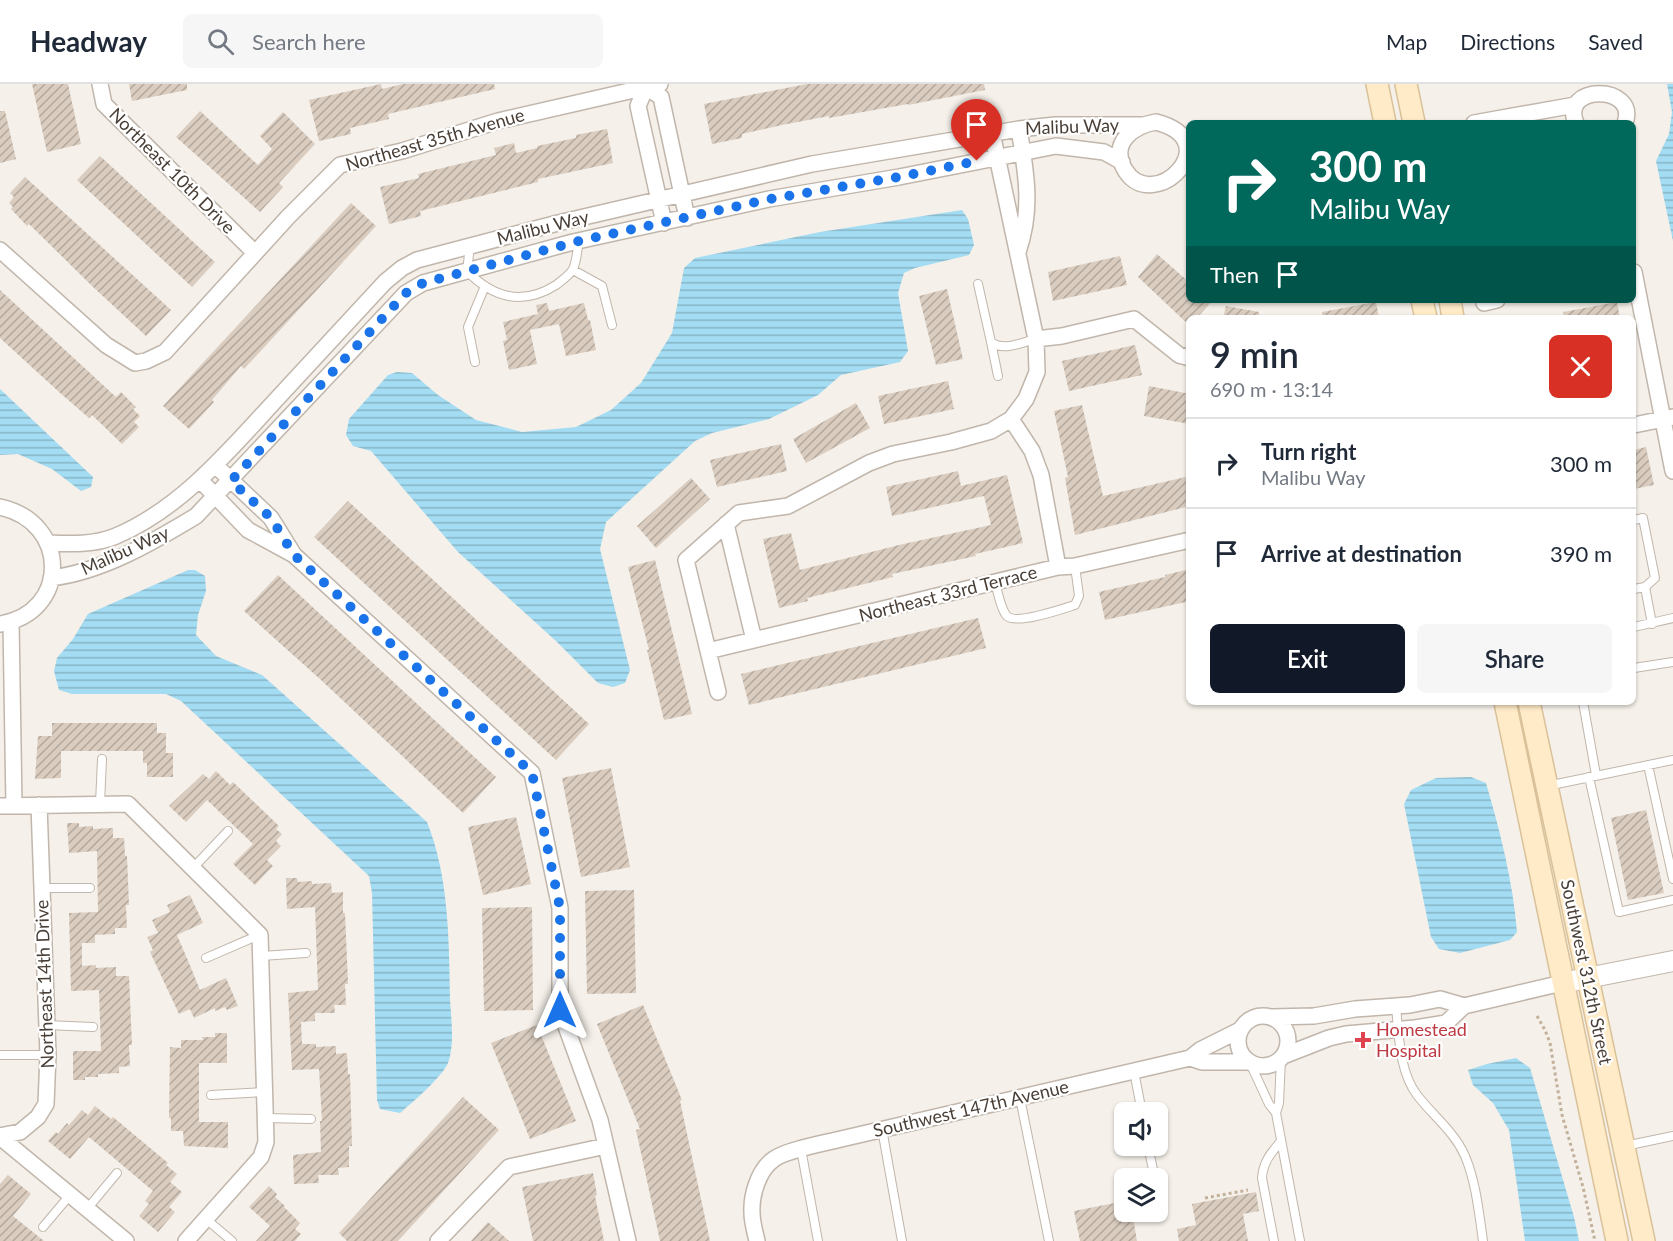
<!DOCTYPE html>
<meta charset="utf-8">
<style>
:root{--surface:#fff;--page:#f6f6f7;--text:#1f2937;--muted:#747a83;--line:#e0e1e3;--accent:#111827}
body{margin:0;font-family:Lato,sans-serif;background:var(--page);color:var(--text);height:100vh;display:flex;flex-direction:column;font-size:22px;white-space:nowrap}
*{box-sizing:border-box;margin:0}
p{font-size:20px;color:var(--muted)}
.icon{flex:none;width:33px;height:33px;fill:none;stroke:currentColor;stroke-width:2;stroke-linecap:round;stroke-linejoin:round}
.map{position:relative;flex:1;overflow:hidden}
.sheet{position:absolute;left:1186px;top:231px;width:450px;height:390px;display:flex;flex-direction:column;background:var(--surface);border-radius:9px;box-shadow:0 2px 4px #0004}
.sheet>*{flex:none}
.guide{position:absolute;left:1186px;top:36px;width:450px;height:183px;border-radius:9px;box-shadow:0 2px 4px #0004;background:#00695c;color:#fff;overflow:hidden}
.fabs{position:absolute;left:1114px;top:1018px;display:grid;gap:12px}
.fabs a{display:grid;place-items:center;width:54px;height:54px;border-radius:9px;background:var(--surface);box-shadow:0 2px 4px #0004;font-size:30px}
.pin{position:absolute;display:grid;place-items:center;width:51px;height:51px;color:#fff;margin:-62px -26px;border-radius:50% 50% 50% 0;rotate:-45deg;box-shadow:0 0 6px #0007}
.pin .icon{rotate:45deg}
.me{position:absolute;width:66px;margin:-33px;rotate:0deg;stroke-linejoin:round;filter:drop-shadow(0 0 4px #0008)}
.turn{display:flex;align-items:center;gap:21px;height:126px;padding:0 24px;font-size:27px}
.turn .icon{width:78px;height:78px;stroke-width:2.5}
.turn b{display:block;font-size:42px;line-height:51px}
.then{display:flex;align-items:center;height:57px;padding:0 24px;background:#0003;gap:12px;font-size:22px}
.round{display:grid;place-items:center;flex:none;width:63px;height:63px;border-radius:9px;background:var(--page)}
.overview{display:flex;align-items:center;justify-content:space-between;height:102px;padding:0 24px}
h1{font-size:36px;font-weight:600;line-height:45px}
.action{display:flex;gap:12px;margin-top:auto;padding:12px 24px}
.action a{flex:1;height:69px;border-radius:9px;background:var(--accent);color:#fff;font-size:24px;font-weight:600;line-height:69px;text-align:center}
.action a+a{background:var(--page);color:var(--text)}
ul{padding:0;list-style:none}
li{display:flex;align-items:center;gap:18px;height:90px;padding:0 24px;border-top:2px solid var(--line)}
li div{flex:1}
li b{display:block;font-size:22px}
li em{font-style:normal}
header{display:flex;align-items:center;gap:36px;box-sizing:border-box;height:84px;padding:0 30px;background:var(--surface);border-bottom:2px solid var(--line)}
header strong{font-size:28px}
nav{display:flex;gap:33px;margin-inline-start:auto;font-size:21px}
.search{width:420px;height:54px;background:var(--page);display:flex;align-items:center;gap:15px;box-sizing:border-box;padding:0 21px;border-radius:9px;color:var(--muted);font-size:22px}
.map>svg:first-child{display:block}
.water{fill:url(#water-rules)}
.building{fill:url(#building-hatch)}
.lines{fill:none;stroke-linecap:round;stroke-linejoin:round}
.service-casing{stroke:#c1b6ab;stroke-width:10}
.minor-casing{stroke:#c1b6ab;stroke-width:18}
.tertiary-casing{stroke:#c1b6ab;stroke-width:22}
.secondary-casing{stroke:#d9c199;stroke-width:24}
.path{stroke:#c3b09b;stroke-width:3;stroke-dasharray:3 3;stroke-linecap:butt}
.service{stroke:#fff;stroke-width:8}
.minor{stroke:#fff;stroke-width:15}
.tertiary{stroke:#fff;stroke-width:20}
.secondary{stroke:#ffebc8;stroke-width:21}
.route{stroke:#1a73e8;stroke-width:10;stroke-dasharray:0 18}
.health-dot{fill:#e0444e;stroke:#fff;stroke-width:2}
.labels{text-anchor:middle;stroke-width:4.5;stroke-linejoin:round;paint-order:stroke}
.street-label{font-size:18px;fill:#493f37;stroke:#fff}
.health-label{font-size:18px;fill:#be3a42;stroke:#fff;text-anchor:start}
</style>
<header>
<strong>Headway</strong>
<div class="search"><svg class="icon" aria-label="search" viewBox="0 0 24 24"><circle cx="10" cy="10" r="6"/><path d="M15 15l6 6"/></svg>Search here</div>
<nav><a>Map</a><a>Directions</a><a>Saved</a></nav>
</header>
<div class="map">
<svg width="1673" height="1157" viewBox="0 0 1673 1157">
<defs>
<pattern id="water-rules" width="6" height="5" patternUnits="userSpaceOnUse" patternTransform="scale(1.5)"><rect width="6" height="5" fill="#a3dcf3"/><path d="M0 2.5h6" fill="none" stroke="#87b4c6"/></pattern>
<pattern id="building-hatch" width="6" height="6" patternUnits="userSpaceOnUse" patternTransform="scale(1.5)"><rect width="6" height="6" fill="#dacdc0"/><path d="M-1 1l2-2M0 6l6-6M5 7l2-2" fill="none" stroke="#b3a89d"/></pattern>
</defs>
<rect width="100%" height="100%" fill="#f5f0e9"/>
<path class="water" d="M1667,0h6v157l-17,-80 13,-27 3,-22z
M962,126l6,9 6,26 -5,10 -54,13 -11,5 -6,20 10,58 -8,11 -59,13 -23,20 -49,24 -57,14 -17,8 -89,81 -6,27 30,121 -5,13 -12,4 -15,-4 -42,-42 -98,-89 -87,-101 -18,-5 -7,-11 3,-16 39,-44 9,-3 15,1 26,22 38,25 46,12 54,-5 35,-17 30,-27 31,-50 12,-65 11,-10 125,-26z
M0,305l93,88 -2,10 -10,4 -29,-22 -34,-15 -18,1z
M188,486h7l10,6 1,15 -8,24 -2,20 20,21 46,19 165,147c22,55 22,118 23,177 1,20 5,45 -2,64 -6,14 -36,40 -48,50l-20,-4 -3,-9 -5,-207 -3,-17 -188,-175 -15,-7h-94l-13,-4 -5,-19 3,-13 16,-19 15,-25z
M1471,693l15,6c14,48 27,99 31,149l-7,8 -50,13 -21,-4 -8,-12 -27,-133 7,-14 25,-12z
M1516,974l14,10 44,149 5,24h-54l-16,-111 -16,-27 -20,-18 -5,-15 19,-6z"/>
<path class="building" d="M32,0h36l13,60 -34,8z
M129,0h58v6l-55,11z
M381,0l1,5 21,-5h91l1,5 -107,25 1,5 -39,9 1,6 -32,7 -10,-41z
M807,0h177l1,6 -77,15v-1l-79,14v-2l-47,9 -40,9v4l-30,6 -8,-40z
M0,27h5l11,48 -16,4z
M200,27l58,54 14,-16 -12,-13 23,-24 32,32 -36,39 4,4 -23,25 -84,-75z
M607,45l6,34 -75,16v3l-118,29 1,5 -32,8 -9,-37 39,-9 -1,-4 78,-19 -2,-7 20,-5 2,10 21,-5v-2l39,-8v-3z
M100,72l115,106 -23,25 -115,-107z
M25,93l146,133 -25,26 -54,-50 -63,-62 -2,2 -16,-17 2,-2 -4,-4 5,-6 -4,-4z
M351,119l25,23 -132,143 -3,-3 -29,34 2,2 -25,27 -26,-23z
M1157,170l33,29v17h23l-16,18h-7v8l-52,-49z
M1120,172l7,29 -74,16 -5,-29z
M947,205l16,70 -27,6 -17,-69z
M0,206l116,107 5,-5 15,15 -3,2 7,7 -6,6 5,5 -17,17 -30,-29 -3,3 -30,-26 -59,-54z
M1376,218l3,16h-57v-6z
M1617,218l3,16h-56l-1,-6z
M547,219l2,8 35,-8 4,17h2l6,30 -30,6 -7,-32 -29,6 7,34 -28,6 -6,-29 4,-1 -4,-18 35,-8 -2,-9z
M1226,222l33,6v6h-36z
M1135,261l7,30 -73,16 -7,-30z
M948,297l6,28 -70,15 -6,-28z
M1149,302l41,8v30l-46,-8z
M856,319l14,25 -64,35 -13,-24z
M1082,321l21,91 87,-20v30l-115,29 -10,-57 3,-1 -14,-66z
M781,360l6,27 -70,16 -7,-27z
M1646,363l8,38 -20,4v-39z
M958,387l3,15 46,-11 16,68 -48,11 1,2 -84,18 1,3 -86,21 1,3 -29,7 -16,-69 28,-6 9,37 99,-25 92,-20 -7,-29 -92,20 -6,-29z
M691,394l19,21 -54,49 -19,-22z
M348,417l241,223 -33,36 -242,-223z
M655,476l37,154 -28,6 -17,-70h2l-21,-83z
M1190,485v32l-85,19 -6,-28 66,-15v-2z
M278,491l218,202 -33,36 -142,-133 -77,-69z
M978,534l8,30 -237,57 -8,-31z
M52,639h105v10h9v20h7v24h-26v-14h-4v-12h-82v27l-26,1 3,-43h14z
M611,684l19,99 -49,10 -19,-99z
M216,687l14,14 3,-3 46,44 -3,3 6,5 -6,7 5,5 -14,14 6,6 -18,19 -22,-21 20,-20 -46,-44 -21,22 -17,-16 34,-32 6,5z
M1646,726l18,83 -36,7 -17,-82z
M516,733l15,67 -48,11 -15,-68z
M67,739h12v4l14,-1v3l20,-1v10h11l1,18h2l2,49h-3l1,23h-12v6l-20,1v8h-13v23l14,-1v3l20,-1v9h13l3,69h-3l1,21 -11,1v6l-21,1v3h-13v3h-12v-29h28l-2,-61 -28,1 -2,-78 29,-1 -1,-61 -28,2z
M286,794h11l1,4 14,-1v3l19,-1 1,10 11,-1v21h2l3,71h-3l1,21h-12l1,8h-20v8l-14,1 1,22h14v3l20,-1v8l11,-1 1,21h2l2,72h-3v21l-11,1 1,7h-21l1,8 -25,1 -1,-29 28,-3 -1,-31h2l-3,-52 -27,1 -4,-77 30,-3 -3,-83 -28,2z
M634,806l2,103 -49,1 -2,-103z
M190,811l13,28 -26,12 12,28 11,27 26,-12 12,28 -11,4 -2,-3 -10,4v-3l-21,10 -4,-9 -11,5 -29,-62 3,-2 -6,-13 11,-4 -6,-13 18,-8 -3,-7z
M532,823l1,103 -49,1 -2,-103z
M643,921l39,95 -2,1 30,140h-50l-24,-111 4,-1 -43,-105z
M537,941l39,96 -46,18 -39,-96z
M215,949h12v30h-28v59h29v26l-44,-2 -1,-15h-12v-13h-2l1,-71 11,1v-8h22l-1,-3h13z
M463,1013l36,33 -101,111h-51l-8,-8z
M95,1022l16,13 2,-2 55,46 -2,2 11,9 -7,8 12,10 -13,15 6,5 -17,20 -19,-16 10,-12 -4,-3 8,-10 -64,-54 -19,22 -22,-18 8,-9 2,2 9,-11 2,2 13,-15 6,5z
M593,1089l4,22 -2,1 9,45h-71l-11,-54z
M8,1091l23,19 -18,22 31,25h-44v-57z
M269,1102l8,8 -2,3 10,9 -1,1 16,16 -5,6 6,5 -6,7h-39l14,-15 -21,-19z
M1256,1108l3,19 -16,3 5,27h-69l-2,-12 19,-4 -4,-21z
M1125,1117v11h7l5,29h-57l-6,-30z
M488,1138l21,19h-38z"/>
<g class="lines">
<defs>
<path id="service" d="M470,162l-3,25c26,27 56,35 89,14 5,-4 14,-10 17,-16 4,-8 4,-20 6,-28
M573,186l29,16 10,39
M978,200l13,58c13,10 31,0 45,-3
M991,258l7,34
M475,278l-7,-35 17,-41
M1634,436l9,-2 12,60 -10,9 -11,2
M995,498c3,10 5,25 11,33 8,11 56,-6 69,-10l4,-9 -4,-30
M1645,503l7,37
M1634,543l39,-9
M1634,584l39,-6
M1583,618l13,73
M1648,681l25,114
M1589,693l30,135 54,-12
M1547,702l126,-26
M100,720l2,-45
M193,784l35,-37
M42,804h48
M261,872l45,-3
M206,874l53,-23
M1396,923c3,28 3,64 21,88 16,21 37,36 48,61 11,26 14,57 18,85
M46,941l47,2
M0,971h48
M1250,979l19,41 7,9 24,128
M1134,987l8,42
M211,1011l54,-3
M1020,1014l29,143
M1276,1029l3,-10 2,-44
M265,1034l46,1
M882,1045l20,112
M1148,1062l7,33
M1625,1062l48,-10
M801,1065l17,92
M1158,1113l1,5
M87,1125l30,-36
M206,1135l26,22
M43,1143l27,-32
M1274,1157l-12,-63c1,-16 9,-25 19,-37"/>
<path id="minor" d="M100,0l4,20 151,149
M646,0v3l-8,19 26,117
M646,3l15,10 26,121
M1156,38c74,19 -3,94 -31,48 -16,-27 8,-44 31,-48z
M1474,39l101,-18
M1576,39c-17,-39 63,-39 49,0
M0,166l106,95 29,18 11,-2 19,-9 123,-135 52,-52 62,-14 96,-30 162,-37
M1018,168c15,-43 8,-80 1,-123
M1634,188l39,199
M1484,219l13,-3
M1036,255l26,-3 72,-17 45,36 11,3
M1011,335l21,32 9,24 17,92
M1634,341l39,-8
M215,381l56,53 23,37
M200,396l48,50 46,25 238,218 28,135v102l40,110 28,121
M0,423c70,15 70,106 0,117
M726,440l28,116
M48,459c22,1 47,2 68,-7 64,-27 112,-84 158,-134 37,-40 74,-80 111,-120l17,-14 15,-8 141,-37 254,-59 207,-35 36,-4h87
M51,494c51,-6 102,-36 145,-62l210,-223 17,-10 150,-41 196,-43 130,-22 157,-31 48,6 18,10
M11,538l3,184
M708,567l350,-84 17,-1 115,-26
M718,608l-32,-132 53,-47 49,-7 81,-43 24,-9 58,-12 40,-11 20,-12 15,-20 11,-27 -1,-33 -44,-206
M0,722l128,-2 132,131 6,207 -5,15 -75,84
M1238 957a25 25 0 1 1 50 0a25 25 0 1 1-50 0Z
M1272,933l42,-1 41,-7 55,-4 30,-6 24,7 98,-23
M1283,972l46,-18 17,-4 69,-6 31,-5 18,-17
M1190,974l12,4h46
M0,1052l20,-4 18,-15 8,-13 2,-49 -9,-250
M0,1053l126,104
M438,1157l71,-74 97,-21
M757,1157c-2,-9 -5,-19 -5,-28 -1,-17 6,-43 22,-54 12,-9 51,-16 67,-20l349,-81 10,-8 40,-20"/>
<path id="tertiary" d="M1562,899l111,-22"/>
<path id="secondary" d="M1377,0l8,39
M1406,0l8,39
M1422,216l4,18
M1450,216l3,18
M1505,618l112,539
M1529,618l115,539"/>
</defs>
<use href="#service" class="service-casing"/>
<use href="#minor" class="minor-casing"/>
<use href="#tertiary" class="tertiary-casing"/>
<use href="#secondary" class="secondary-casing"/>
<path class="path" d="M1537,932l8,14 5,13 12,72 21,72 12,54
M1205,1114l43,-8"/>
<use href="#service" class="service"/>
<use href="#minor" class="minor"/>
<use href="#tertiary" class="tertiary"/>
<use href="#secondary" class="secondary"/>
</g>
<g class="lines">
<path class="route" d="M560,926v-102l-28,-135 -238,-218 -23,-37 -40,-37 175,-188 17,-10 156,-42 191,-42 129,-22 78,-16"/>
</g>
<path class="health-dot" d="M1360 947h6v6h6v6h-6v6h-6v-6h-6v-6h6z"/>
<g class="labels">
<g class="street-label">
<text transform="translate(1072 43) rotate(-2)" y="6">Malibu Way</text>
<text transform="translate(435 56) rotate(-16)" y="6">Northeast 35th Avenue</text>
<text transform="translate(172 87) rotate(45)" y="6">Northeast 10th Drive</text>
<text transform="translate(543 144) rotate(-14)" y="6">Malibu Way</text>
<text transform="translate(125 467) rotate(-24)" y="6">Malibu Way</text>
<text transform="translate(948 510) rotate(-14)" y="6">Northeast 33rd Terrace</text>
<text transform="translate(1586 888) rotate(78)" y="6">Southwest 312th Street</text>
<text transform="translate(45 900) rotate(-92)" y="6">Northeast 14th Drive</text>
<text transform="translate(971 1025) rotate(-13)" y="6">Southwest 147th Avenue</text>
</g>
<g class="health-label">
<text x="1376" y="952">Homestead<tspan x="1376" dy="21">Hospital</tspan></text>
</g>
</g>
</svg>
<div class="fabs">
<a><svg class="icon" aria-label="sound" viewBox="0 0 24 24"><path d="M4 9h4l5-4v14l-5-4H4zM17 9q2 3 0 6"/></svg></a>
<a><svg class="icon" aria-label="layers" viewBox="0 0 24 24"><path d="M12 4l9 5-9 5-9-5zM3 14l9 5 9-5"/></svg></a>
</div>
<div class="pin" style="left:977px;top:77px;background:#d93025"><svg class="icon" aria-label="arrive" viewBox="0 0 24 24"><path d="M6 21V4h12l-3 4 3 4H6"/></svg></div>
<svg class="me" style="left:560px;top:926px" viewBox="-20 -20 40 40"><path d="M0-17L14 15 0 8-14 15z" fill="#1a73e8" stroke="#fff" stroke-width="4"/></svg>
<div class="guide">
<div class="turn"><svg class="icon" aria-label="right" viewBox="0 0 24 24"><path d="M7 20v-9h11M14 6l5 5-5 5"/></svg><div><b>300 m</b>Malibu Way</div></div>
<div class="then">Then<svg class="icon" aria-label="arrive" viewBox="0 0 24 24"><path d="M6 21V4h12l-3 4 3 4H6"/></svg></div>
</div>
<section class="sheet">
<div class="overview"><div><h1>9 min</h1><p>690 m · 13:14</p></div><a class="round" style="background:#d93025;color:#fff"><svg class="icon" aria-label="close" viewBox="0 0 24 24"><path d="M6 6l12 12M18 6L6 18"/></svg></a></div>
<ul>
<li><svg class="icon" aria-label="right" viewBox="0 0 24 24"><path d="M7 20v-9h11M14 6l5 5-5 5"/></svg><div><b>Turn right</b><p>Malibu Way</p></div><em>300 m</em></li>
<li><svg class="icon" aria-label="arrive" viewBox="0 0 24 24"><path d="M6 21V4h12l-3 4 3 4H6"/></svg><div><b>Arrive at destination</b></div><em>390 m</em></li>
</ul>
<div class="action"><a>Exit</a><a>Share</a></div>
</section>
</div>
